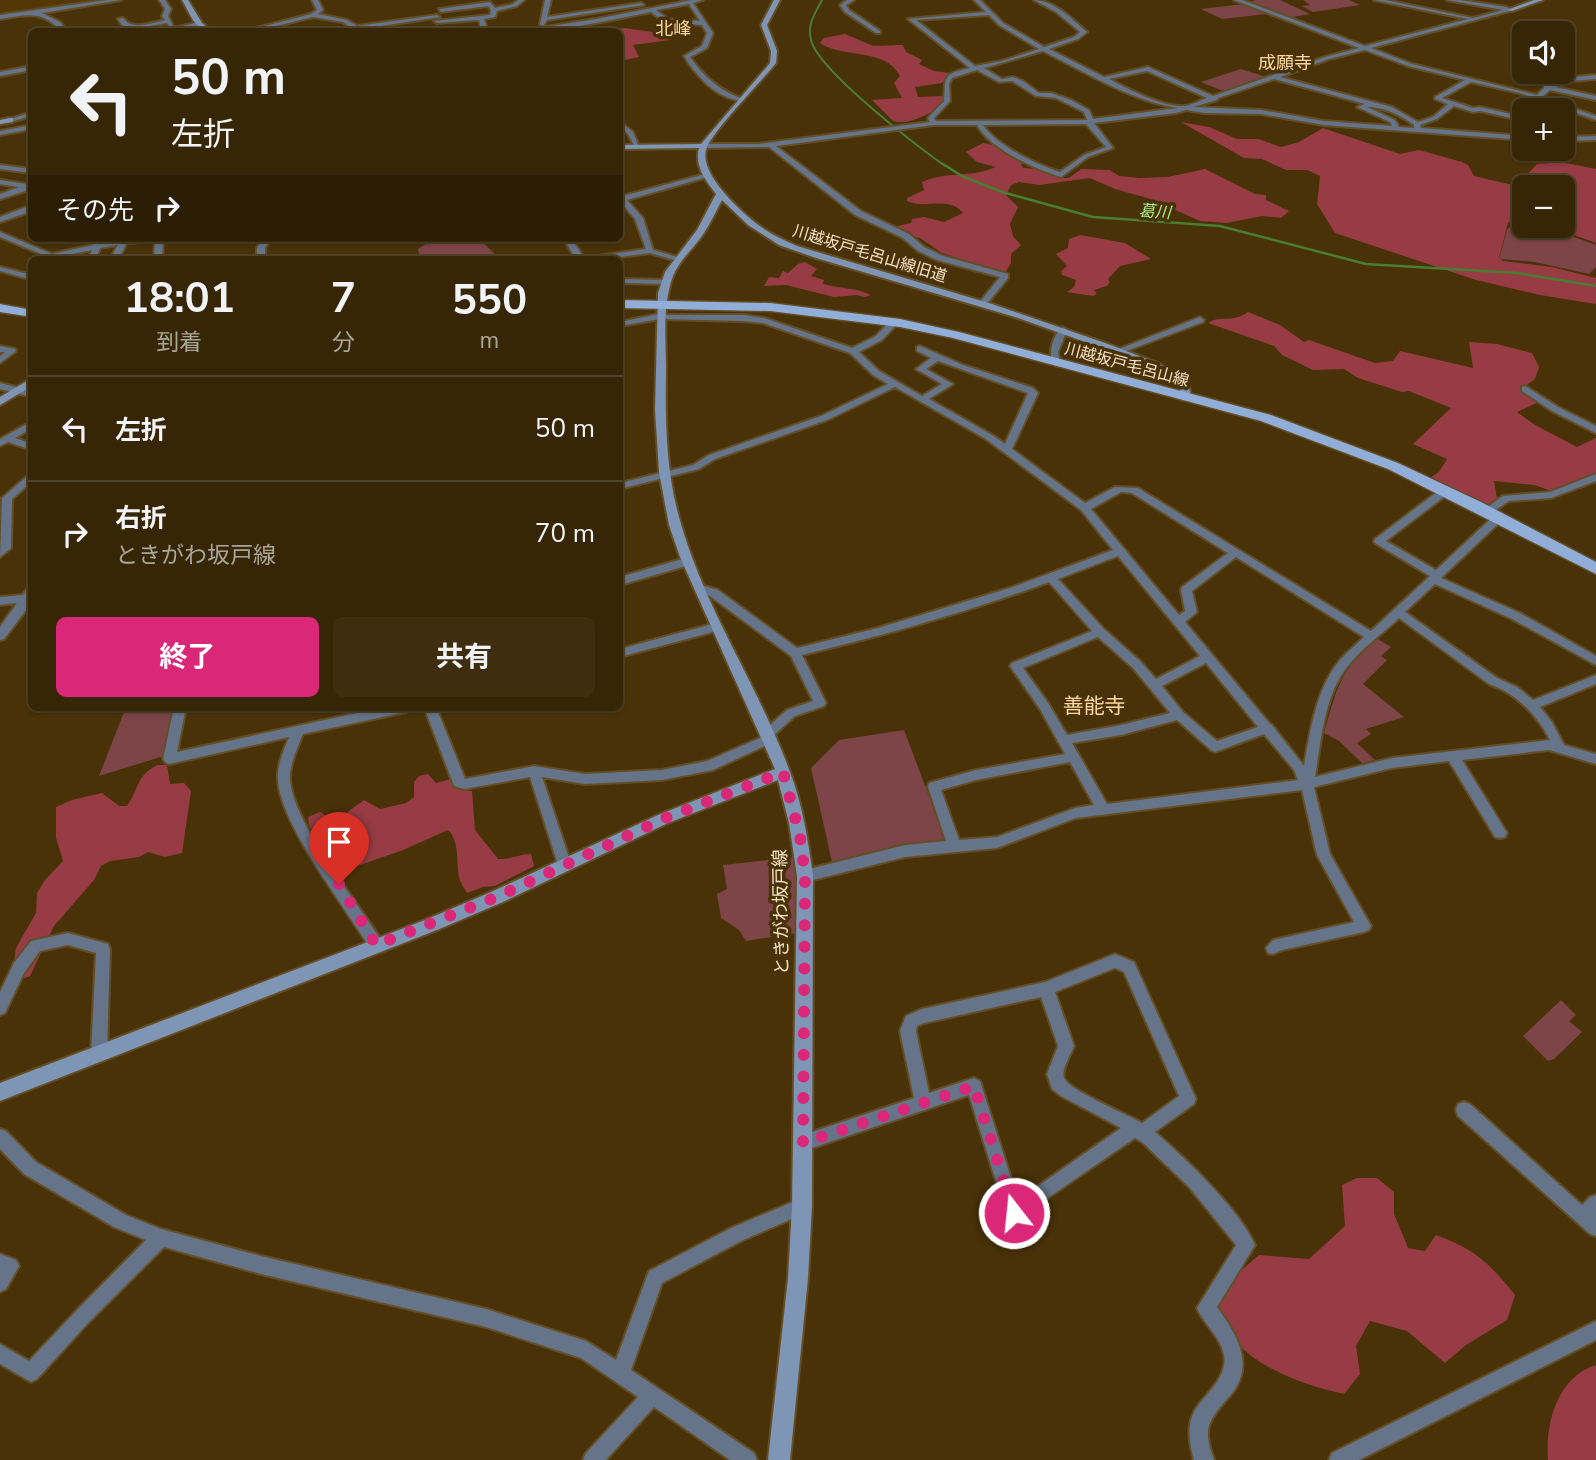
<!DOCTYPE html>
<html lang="ja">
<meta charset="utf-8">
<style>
:root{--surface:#372605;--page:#3e2e0f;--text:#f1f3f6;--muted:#aaa59a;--line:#514327;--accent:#db2777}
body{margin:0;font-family:"Nunito Sans","Noto Sans JP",sans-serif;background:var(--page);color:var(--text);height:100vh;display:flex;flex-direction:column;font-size:26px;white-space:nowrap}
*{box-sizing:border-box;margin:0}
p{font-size:23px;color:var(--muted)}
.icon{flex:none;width:38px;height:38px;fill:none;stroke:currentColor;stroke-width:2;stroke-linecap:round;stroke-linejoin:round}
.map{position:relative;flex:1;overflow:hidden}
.sheet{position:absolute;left:28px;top:256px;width:595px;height:455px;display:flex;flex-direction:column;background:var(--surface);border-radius:10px;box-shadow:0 2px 5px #0004,0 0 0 2px var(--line)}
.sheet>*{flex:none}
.guide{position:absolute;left:28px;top:28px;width:595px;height:214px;border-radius:10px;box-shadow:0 2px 5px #0004,0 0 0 2px var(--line);background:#372605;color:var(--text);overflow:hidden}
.controls{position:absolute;left:1512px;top:21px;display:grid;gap:14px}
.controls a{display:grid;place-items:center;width:63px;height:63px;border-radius:10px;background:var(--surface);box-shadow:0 2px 5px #0004,0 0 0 2px var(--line);font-size:35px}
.pin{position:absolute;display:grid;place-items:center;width:60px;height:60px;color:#fff;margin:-72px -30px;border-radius:50% 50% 50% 0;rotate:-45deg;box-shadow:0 0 7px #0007}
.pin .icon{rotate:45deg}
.me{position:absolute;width:77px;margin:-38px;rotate:344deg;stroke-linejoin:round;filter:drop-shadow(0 0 5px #0008)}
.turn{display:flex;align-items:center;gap:24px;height:147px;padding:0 28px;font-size:32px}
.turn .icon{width:91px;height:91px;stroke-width:2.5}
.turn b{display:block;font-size:49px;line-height:60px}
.then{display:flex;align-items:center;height:66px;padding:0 28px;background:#0003;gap:14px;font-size:26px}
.eta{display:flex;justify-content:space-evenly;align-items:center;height:119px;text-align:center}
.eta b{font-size:42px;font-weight:700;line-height:49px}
.cta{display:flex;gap:14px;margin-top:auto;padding:14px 28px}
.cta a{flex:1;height:80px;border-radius:10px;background:var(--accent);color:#fff;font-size:28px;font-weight:700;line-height:80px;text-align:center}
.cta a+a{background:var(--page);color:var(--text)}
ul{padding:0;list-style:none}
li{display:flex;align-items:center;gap:21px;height:105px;padding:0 28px;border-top:2px solid var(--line)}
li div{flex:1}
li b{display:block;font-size:26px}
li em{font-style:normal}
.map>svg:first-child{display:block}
.built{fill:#533805}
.green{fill:#7d4547}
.forest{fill:#973c44}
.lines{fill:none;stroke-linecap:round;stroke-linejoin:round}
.stream-far1{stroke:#497e32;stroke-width:2}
.stream{stroke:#497e32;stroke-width:2.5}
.street-casing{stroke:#644e26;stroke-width:4}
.secondary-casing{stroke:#644e26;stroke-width:4}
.primary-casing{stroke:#644e26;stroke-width:3}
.street{fill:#657488;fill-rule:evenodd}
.secondary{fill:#7e95b5;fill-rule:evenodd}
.primary{fill:#91aed8;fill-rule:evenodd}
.route{stroke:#db2777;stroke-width:12;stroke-dasharray:0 21.6}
.labels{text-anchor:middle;stroke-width:7;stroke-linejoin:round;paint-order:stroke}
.far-water-label{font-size:16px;font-style:italic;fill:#a9f38c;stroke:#493207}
.far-street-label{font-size:16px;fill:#f4e2c7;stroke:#493207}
.far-quarter-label{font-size:18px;fill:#fdd8a2;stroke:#493207}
.street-label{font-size:18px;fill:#f4e2c7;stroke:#493207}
.quarter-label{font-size:21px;fill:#fdd8a2;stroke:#493207}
</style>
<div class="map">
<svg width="1596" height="1460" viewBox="0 0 1596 1460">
<rect width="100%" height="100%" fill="#493207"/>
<path class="built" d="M0,0h110l-107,15 -3,-1z"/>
<path class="green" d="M1255,0h25l30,14 -24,4 -37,-15z
M1303,0h46l11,5 -47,7 -11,-6 8,-1z
M1244,4l23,10 -45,5 -21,-10z
M1241,69l25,8 -41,15 -24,-10z
M1518,217l6,2v7h20l52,19v22l-7,7 -54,-12 -36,-3 8,-29z
M435,238h43l22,21h-74l-7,-5 -1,-5z
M1376,638l15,9 -10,9 6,4 -24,24 41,33 -38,12 5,5 -14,9 18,17 -13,3 -23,-22 -15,-8c13,-46 16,-62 52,-95z
M126,707h48l-10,49 -65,20z
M904,730l42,111 -38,2 -76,19 -21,-94 28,-28z
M796,857v76l-50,8 -7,-11 -18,-12 -4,-24 10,-5 -4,-24z
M1561,1000l15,15 -7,6 13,11 -28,27 -6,2 -25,-25z"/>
<path class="forest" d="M624,28l50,7 -4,5 -37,5 6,12 -19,4v-29l-20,-1z
M845,34l28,12 30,-1 3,7 16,8 -3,4 15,7 16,2 -8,10 -27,4 3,10 26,-1 -2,10c-13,8 -34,20 -49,15l-21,-21 30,-2 -8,-15 6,-7c-15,-29 -57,-17 -80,-33l4,-5z
M1181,122l28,5 28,12h21l23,8 18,-5 24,-14 77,26 19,-4 43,12 6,3 6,11 43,10 20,-22 24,-2 35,7v74l-47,-17h14v-39h-39v31l-8,-2 -8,7 -9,35 4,3 49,6 44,11v26l-56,-9 -64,-15 -141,-47 -18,-29 3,-28 -13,-6h-21l-24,-11 -18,-1z
M983,143l10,2 32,16 -4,3 2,4 15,1 24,9h7l12,-9 29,1 9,6 20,2 29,-1 37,-8 50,25 11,1v5l23,11 -8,7 -19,-2 -35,7 -27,-2 -49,-22 -36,-10 -25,-11 -51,7 -20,-3 -8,3 -5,10 12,12 -8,17 3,12 8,9 -10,9v9l-6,10 -63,-20 -22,-15 -23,-2 -3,-6 4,-4 13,-3 1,-4 12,-2 20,5 19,-9c-14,-18 -39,-3 -56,-12v-3l17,-8 -2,-8c24,-11 50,-4 74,-15l-19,-5 -11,-10z
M1080,235l45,8 26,16 -31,7 -12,13 2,3 -3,4 -13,4 3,4 -4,2 -26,-4 7,-5 2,-7 -14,-5 -1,-4 6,-5 -11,-12 12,-6 1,-9z
M805,262l12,7 -6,7 13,4 -1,4c17,5 32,3 48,11l-6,2 -8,-2 -23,2 -48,-12 -22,1 5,-9 10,1 4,-7 5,2 10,-9z
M1248,312l32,13 24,17 5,-2 66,23 18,-2 7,-10 73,17 -4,-26 28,2 35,9 7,14 -4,12 -15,11 19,12 -22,10 18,13 42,22 19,-9v36l-44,17 -18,-6 -40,-4 3,18 -8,7 -59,-28 9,-6 8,-13 -34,-15 38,-36 -42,-17 -7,1 -44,-14 -14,-9 -31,1 -31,-15 -8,-9 -66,-23c13,-9 23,1 40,-11z
M157,765h10l3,19 14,-1 7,8 -9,62 -17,4 -17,-5 -9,5 -29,4 -9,5 -7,14 -40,46 -24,50 -8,3 -9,-9 3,-22 20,-35 1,-20 8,-13 18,-19 -7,-23v-31l16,-7 30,-7 17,13h8c13,-18 8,-29 30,-41z
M428,774l8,9 15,-4 5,10 16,2 3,39 23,29c12,1 21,-5 33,-5l3,12 -39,20 -12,1 -16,6c-3,-5 -7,-11 -8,-16 -3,-16 1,-35 -11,-47l-45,20 -63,22 -5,-2 -26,-44 -1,-9 12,-5 15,9 29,-21 16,9 26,-6 8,-6v-15l5,-6z
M1357,1178h20l17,14v22l14,34 17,3 11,-16c39,14 54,29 79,60l-8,25 -41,25 -21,18 -38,-32 -37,-10 -14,25 4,28 -16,20c-50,-11 -111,-34 -129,-86l16,-29 28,-24 50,4 36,-33 -3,-41z
M1596,1365v95h-48c-3,-36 9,-83 48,-95z"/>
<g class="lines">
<path class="stream-far1" d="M822,0c-7,14 -15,23 -11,40 7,30 106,106 134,126"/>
<path class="stream" d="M943,164l19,12 40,16 91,25 127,9 146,38 151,9 79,13"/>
<defs>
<path id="street" d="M107,0h14l-79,13 18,9 8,10h-6c-20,-23 -36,-17 -62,-13v-4z
M159,0h6l6,9 -3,7 5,10h-4l-2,-3 -28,5 2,2 -4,2 -15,-7 -4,-6 5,-1c9,13 28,5 42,2l-3,-4 3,-7z
M312,0h6l5,10 -5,4 29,6 10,6 80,-11 3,2 -79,12 1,3h-5l-14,-10 -30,-5 -61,15h-11l70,-18 6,-4z
M518,0h6l-7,6 -20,5 -2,6 -11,2 4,13h-6l-3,-12 -42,3 -3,-2 56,-6 1,-5 -3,-4 -47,6 -2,-3 51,-7 5,6 18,-4z
M545,0h6l-4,17 94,-14 3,2 -97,15 -4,6 -3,-2z
M692,0h11l-10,3 20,30 -6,15 -17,9c14,20 30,34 53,42v2c-26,-2 -46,-24 -59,-45l18,-10 5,-13 -5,-8 -37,-3 -14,-10c-46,9 -92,20 -138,20l83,-13zM689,4l11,17 -32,-2 -12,-9z
M847,0h7l-8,5 3,5 31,21v2h-4l-31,-21 -5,-7z
M974,0h6l23,23 41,24 30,-10 6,-5 -24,-20 -22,-12c20,0 39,20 53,32l-9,7 -29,10 55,28 44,-10 65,29 112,-39 34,-9 -125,-48h8l123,46 103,-27 -94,-19h11l88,18 30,-8 -56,-10h13l46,7 7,3 -142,38 41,16 125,31 7,-7v-2l28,-9 24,-2v4l-24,2 -17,6 41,9v4l-46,-10 -8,7 54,19v4l-76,-27 -49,-11 -29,16 31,10 7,-1 44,10v4l-44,-10 -7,1 -19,-6 -17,13 -17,6 1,3 103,8v4l-200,-15 -63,-11 -56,-1 -19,-3 -10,3 -82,10 19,25 -25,9 -27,20c-26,-8 -71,-28 -84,-52h-43l-158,21 85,65 48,23 15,13 19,9 65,18v4l-22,27h-3l-4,-2 21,-26 -63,-17 -19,-9 -15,-13 -48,-23 -86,-68 -66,1 -3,-2 3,-2h56l171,-22 -2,-4 16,-17c2,-24 -3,-27 26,-33l-62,-49 78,-7zM989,15l10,10 40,24 -37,12 -27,5 -59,-46zM1365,50l43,16 57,14 -30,17v2l13,5 -15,13 -15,5 -26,-15 -112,-30 49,-18zM1043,51c44,22 86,49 135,57l-85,11 -4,-9 -18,-10 -20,-7h-12l-16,-12 -10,-4 -11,2 -18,-11zM977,70l22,12 13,-1 24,15 20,2 28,14 3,8 -151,1 -2,-3 16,-17 -1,-17 3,-6zM1147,71l60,27c-6,2 -15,7 -22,8 -21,2 -57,-17 -76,-27zM1274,79l91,25 -8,3 33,15 2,4 -68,-5 -63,-11 -68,-3 24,-7 1,-2zM1367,107c18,0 33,8 47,18v3l-15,-1 -4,-7zM1086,124l20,23 -22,8 -24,17c-24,-8 -63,-26 -77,-47z
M199,22l2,3 -30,7h-12z
M32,66v4l-32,6v-4z
M32,112v4l-22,6 -3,-2z
M620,122l13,10 6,15h-4l-7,-13 -8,-7z
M32,125v4l-32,6v-4z
M1596,136v4l-33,1v-4z
M0,165l32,4v4l-32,-4z
M709,173l2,1v2l-84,24 16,18 10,32 28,8v4l-31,-9 -45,6h-29l-13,-21h8l13,20 62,-9 -11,-30 -15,-18v-6l3,1z
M0,180l32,5v4l-32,10v-5l19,-7 -19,-3z
M29,206h3v5l-32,11v-5z
M0,232l52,22 41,-9 -1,-7h8v6l22,-6h51l-10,3 -1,18h-8l1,-18 -28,2 -9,16h-8l8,-14 -18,3 -4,11h-8l4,-9 -41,8 -51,-21z
M263,238h8l-6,10v11h-8v-11z
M0,267l32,8v5l-32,-9z
M620,279l46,1 4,2 -4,2 -46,-1z
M663,313l4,2h76l21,3 88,30 24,-12 15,-16h6v4l-15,16 -23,12 20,19 43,25 20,-12 -26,-15 15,-11 -14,-7v-4l3,-1 43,19 70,23 5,5 -26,56 73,54 30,-16 23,1 233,143 59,-55 -55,-33 -1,-2 1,-2 66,-50h8v4l-63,48 50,29 59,-55h8v4l-62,59 79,35 76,43v9l-84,-46 -77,-35 -30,28 92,66 20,9 16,13 63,-25v9l-56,23 12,15 12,23 32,9v10l-47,-14 -87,10 45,73 -2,4 -5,1 -5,-1 -46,-76 -57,7 -78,19 16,67 41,72 -2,4 -5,2 -82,18 -9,4 -5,-1 -2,-5 7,-8 81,-18 -37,-67 -15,-65 -226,28 -79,30 -92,9 -100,25 -5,-2 -2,-4 2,-4 5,-2 100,-25 41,-4 -18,-54 1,-4 47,-13 89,-16 -25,-45 -30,-43 2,-3 80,-32 -43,-49c-81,30 -164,53 -247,73l24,48 -2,3 -29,10 -22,20 2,3 -2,3 -60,28 -51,10 -77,4 -43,-7 29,87 -2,4 -5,2 -5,-2 -29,-91 -66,12 -10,-3 -30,-79h12l29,72 69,-13 51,8 77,-4 45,-9 55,-24 -1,-3 2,-3 24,-21 26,-9 -22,-45 -81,-60 -14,-4 -1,-3 1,-3 4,-1 18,5 79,58 81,-20 132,-40 103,-38 -32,-40 -95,-71 -91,-52 -68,33 -112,39 -16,10 -79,20v-6l73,-18 16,-10 112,-39 67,-32 -15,-9 -23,-22 -87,-30 -20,-2 -83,-2 -40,7v-4zM938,361l90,32 -23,51 -13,-9 -63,-36 24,-15 -27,-15zM1121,492l11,1 96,60 -46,34 -1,3 4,21 -6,4 -88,-106zM1118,556l82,100 -44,23 -15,-17 -37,-33 -46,-50zM1236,557l128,80c-8,8 -17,15 -24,23 -24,28 -30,72 -36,106l-32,-41 -2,-1 -85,-102 12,-10 -5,-21zM1399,618l90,66c27,9 48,31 61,56l-158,18 -77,19c6,-35 9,-81 32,-110 14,-18 35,-33 52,-49zM1098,637l35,31 37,45 -49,12 -54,10 -19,-32 -25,-35zM1206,663l52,64 -41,14 -34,-29 -21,-26zM1177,720l34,30 4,2 49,-18 30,36 4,10 -191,24 -35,-61 49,-8zM1070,762l24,43 -19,3 -78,29 -38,3 -18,-50 35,-10z
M1200,317l4,3 -1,2 -82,31 -7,-2z
M1063,327l4,3 -9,22 2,11 -4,3 -4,-3c-3,-12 1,-29 11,-36z
M0,346l15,3 1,2 -16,12v-7l5,-4h-5z
M0,383l32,8v6l-32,-8z
M1525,386l33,21 38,19v7l-44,-22 -30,-20v-4z
M32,421v7l-17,10 17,6v6l-24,-8 -8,4v-7z
M32,472v9l-20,18 -1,49 -11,9 2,-59z
M1596,474v7l-45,17 -42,3 -18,12h-8l-1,-2 21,-15 47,-4z
M689,557l5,4 -1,3 -73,21v-8z
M32,586v16l-28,37 -4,1v-13l17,-24 -17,2v-8l23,-2 5,-8z
M716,623l4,1 2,3 -2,3 -100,27v-8z
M174,707h12l-9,45 208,-45h27l-6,5 -103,22c-6,15 -14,31 -13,47 5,45 66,119 91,159l2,5 -2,5 -5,1 -5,-1c-24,-41 -92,-127 -93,-171 -1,-15 6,-29 11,-42l-120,27 -4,-2 -2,-3z
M68,933l40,11 2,5 -3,105 -3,5 -5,2 -5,-2 -3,-5 5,-101 -28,-8 -28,6 -16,22 -19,40 -5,2v-23l14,-29 17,-22z
M1115,954l19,8 62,137 -2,5 -39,28c29,25 85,78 100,113l-38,62c18,25 38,55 16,85 -7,9 -19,20 -23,31 -5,12 0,25 4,37h-20c-4,-15 -8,-33 0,-48 10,-18 34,-33 30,-57 -3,-18 -20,-30 -27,-47l39,-63 -47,-58 -47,-45 -7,-4 -121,83 -6,-2 -2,-6 -37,-118 -166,56 -6,-2 -2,-6 2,-6 117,-39 -14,-67 6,-15 16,-7 123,-27zM1115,968l9,4 55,124 -37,27c-15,-9 -72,-32 -78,-45 -3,-8 7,-24 10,-32l-19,-54zM1041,997l17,49 -11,28 5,15 9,7 60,32 -103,72 -38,-119 -6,-3 -45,15 -13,-62 1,-5 7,-3z
M1464,1102l6,2 112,101 8,-8 6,-2v41l-6,-2 -132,-118 -2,-6 2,-6z
M0,1129l6,2 30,31 90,53 35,14 100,27 225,53 100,32 30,19 33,-89 82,-43 71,-30 6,2 2,6 -2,6 -65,28 -81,43 -31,87 123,83 3,7h-27l-76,-53 -48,53h-23l3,-7 52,-56 -57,-39 -95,-31 -225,-53 -97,-27 -75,75 -52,57 -6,3 -31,-18v-20l29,17 48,-51 69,-70 -32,-13 -90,-53 -24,-25z
M0,1254l16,6 3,6 -13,23 -6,3z
M1596,1321v19l-237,120h-30l3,-7z"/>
<path id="secondary" d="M182,0h6l14,23 11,9c-18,0 -23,-19 -31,-32z
M774,0h6l-13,25 10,26 -1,12c-14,18 -65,69 -70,87 -7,25 39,66 58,79 10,7 22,12 33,17l195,58 116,40 47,18 27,14 7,10 2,12 -1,2h-8l-3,-14 -5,-6 -26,-14 -46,-18 -87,-31 -199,-59 -37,-13 -31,-20 -26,-25c-6,11 -11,22 -18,33 -9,14 -25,27 -31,43 -11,29 -7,64 -7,95 -1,51 0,104 15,153 25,87 78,163 109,248 13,34 18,69 23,104l-1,330 -4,72 -18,182h-22l20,-182 4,-72 5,-330 -8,-53 -11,-43 -110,43 -165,79 -66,28 -437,171v-18l425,-163 66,-28 167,-77 117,-46 -95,-212 -11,-32 -10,-53 -4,-62 3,-117 7,-21 32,-42 19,-36c-10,-13 -22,-28 -17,-46l-79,1v-4l81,-1 69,-81 1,-12 -10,-26z
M1534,0h9l-31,11 -5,-1z
M10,118h3v4l-13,2v-4z
M32,378v8l-32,19v-8z"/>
<path id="primary" d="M620,300l150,3 130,16 59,13 312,83 127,48 83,39 115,60v12l-208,-105 -127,-48 -308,-83 -53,-11 -130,-16 -150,-3z
M0,304l32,6v7l-32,-5z"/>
</defs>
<use href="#street" class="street-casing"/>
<use href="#secondary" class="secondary-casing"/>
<use href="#primary" class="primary-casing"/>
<use href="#street" class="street"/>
<use href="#secondary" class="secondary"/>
<use href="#primary" class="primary"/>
</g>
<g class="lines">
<path class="route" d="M339,884l37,61 121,-48 166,-78 120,-47 17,64 5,40 -2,267 171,-57 40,127"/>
</g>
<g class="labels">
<g class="far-water-label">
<text transform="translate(1155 211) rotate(4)" y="6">葛川</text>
</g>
<g class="far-street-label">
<text transform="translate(870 253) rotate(17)" y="6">川越坂戸毛呂山線旧道</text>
<text transform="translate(1127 364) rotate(15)" y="6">川越坂戸毛呂山線</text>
</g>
<g class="far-quarter-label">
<text x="673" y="35">北峰</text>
<text x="1285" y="69">成願寺</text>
</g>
<g class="street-label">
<text transform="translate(781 912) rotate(-91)" y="6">ときがわ坂戸線</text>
</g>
<g class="quarter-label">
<text x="1094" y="713">善能寺</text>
</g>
</g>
</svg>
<div class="controls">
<a><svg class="icon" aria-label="sound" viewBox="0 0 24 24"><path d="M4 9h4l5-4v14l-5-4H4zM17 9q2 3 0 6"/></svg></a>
<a>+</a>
<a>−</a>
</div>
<div class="pin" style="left:339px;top:884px;background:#d93025"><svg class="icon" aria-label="arrive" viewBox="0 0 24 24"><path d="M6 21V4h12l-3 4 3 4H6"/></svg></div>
<svg class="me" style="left:1014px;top:1213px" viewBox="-20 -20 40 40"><circle r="17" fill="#db2777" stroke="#fff" stroke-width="3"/><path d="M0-11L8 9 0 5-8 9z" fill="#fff"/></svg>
<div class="guide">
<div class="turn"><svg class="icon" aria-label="left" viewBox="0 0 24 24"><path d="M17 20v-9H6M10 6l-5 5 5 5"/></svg><div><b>50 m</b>左折</div></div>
<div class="then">その先<svg class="icon" aria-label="right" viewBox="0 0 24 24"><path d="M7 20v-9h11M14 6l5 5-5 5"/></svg></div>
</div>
<section class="sheet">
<div class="eta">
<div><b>18:01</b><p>到着</p></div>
<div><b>7</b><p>分</p></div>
<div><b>550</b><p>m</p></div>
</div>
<ul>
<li><svg class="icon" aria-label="left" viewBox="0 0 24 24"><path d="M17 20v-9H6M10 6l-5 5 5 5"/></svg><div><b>左折</b></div><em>50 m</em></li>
<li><svg class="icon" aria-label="right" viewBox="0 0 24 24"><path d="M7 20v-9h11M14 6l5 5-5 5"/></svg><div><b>右折</b><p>ときがわ坂戸線</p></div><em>70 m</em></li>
</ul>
<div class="cta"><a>終了</a><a>共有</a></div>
</section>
</div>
